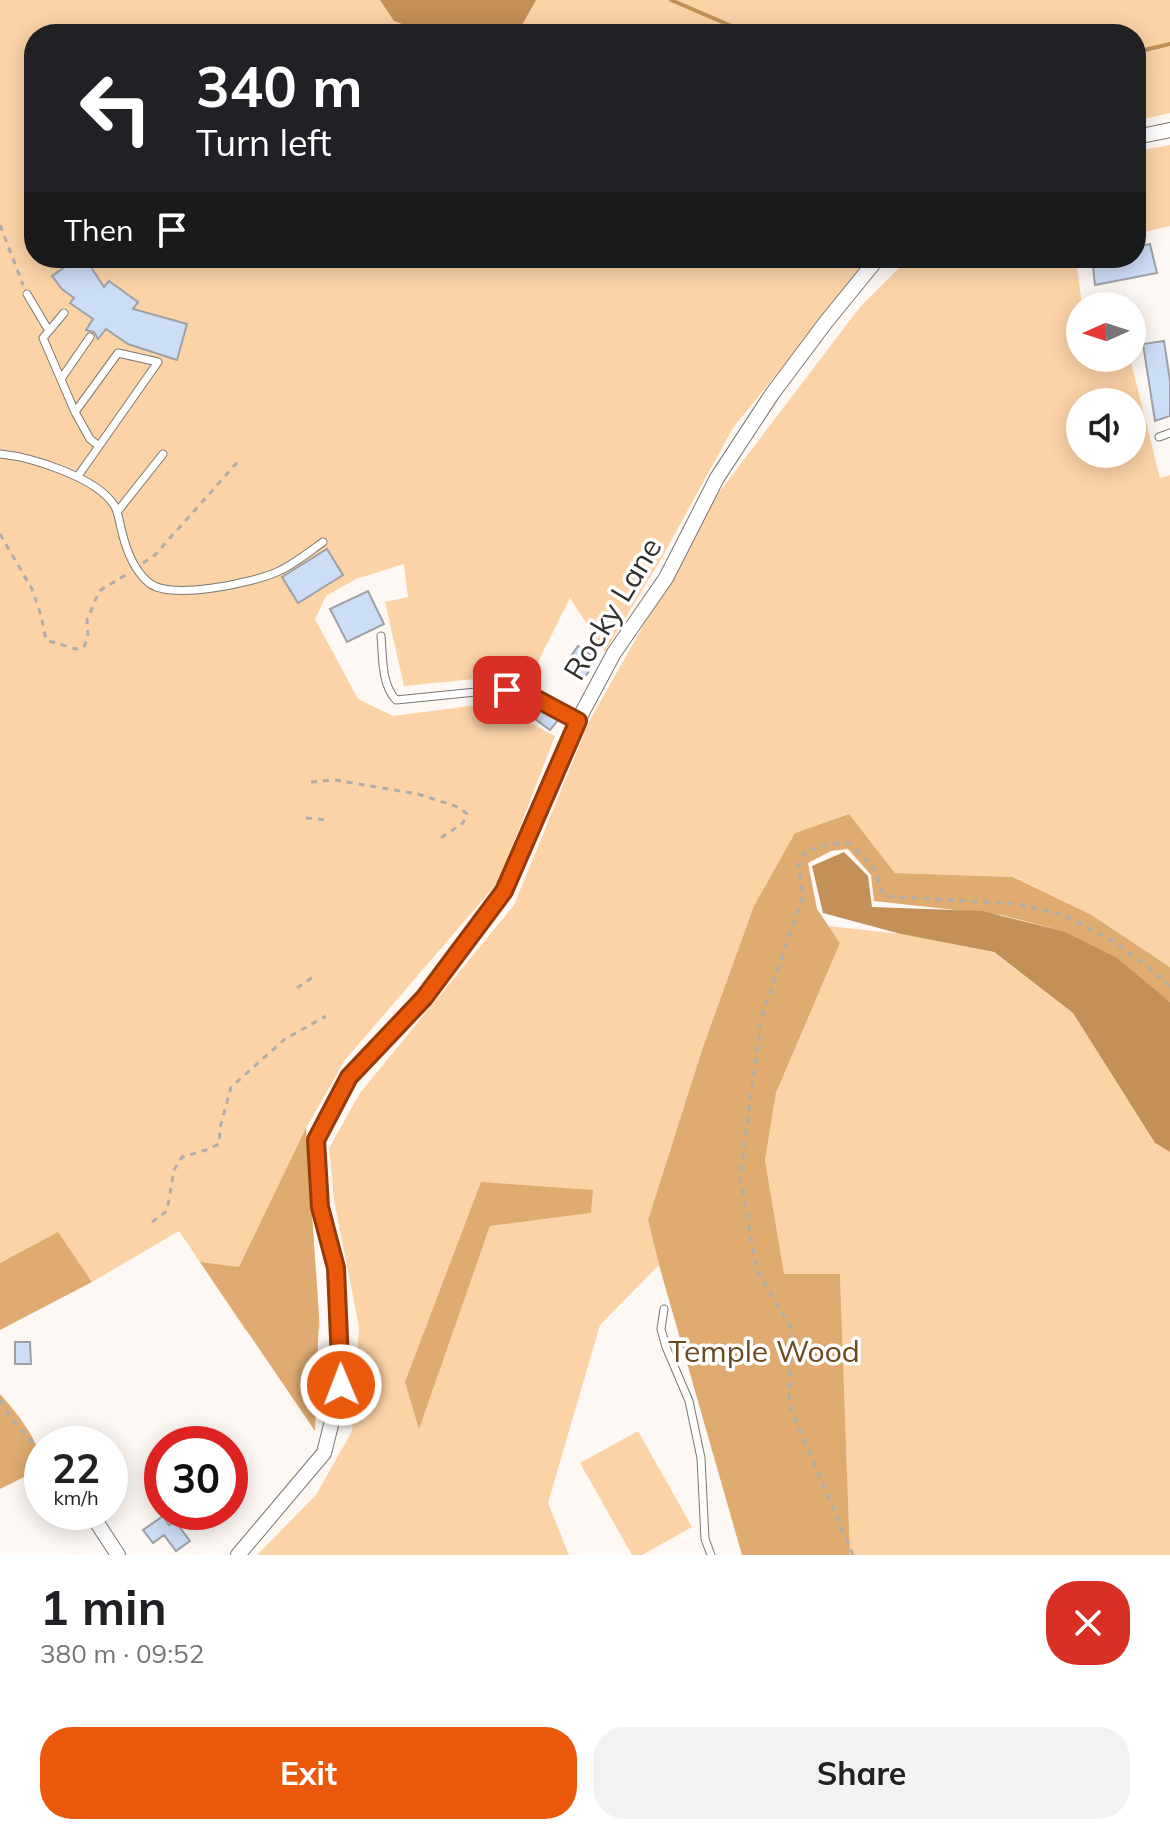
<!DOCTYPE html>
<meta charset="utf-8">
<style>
:root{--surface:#fff;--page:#f2f2f2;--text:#202124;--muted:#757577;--accent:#ea580c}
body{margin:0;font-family:Mulish,sans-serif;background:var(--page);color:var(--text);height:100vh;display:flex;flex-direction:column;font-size:30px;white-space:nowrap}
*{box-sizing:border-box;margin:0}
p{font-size:26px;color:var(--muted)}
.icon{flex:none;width:44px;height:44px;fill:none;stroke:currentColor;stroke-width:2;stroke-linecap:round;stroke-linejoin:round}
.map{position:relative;height:1555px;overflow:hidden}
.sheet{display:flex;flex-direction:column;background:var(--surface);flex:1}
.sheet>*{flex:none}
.hud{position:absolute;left:24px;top:24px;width:1122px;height:244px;border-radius:32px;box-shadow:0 4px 20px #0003;background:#202124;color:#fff;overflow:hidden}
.needle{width:52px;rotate:267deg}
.tools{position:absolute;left:1066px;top:292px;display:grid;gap:16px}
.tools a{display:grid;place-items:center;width:80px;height:80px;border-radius:50%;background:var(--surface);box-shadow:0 4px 20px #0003;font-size:40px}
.speed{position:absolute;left:24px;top:1426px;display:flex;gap:16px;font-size:40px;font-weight:700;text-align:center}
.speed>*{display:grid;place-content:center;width:104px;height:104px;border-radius:50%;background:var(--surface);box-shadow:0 4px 20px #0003;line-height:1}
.speed small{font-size:20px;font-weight:400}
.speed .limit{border:12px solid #d22;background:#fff;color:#111}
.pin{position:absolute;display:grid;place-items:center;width:68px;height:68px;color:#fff;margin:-34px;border-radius:16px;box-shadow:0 4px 12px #0006}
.me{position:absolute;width:88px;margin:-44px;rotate:359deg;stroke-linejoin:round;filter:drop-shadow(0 0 6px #0008)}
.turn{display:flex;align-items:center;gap:28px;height:168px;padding:0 40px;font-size:36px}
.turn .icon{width:104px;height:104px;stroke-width:2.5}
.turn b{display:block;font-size:56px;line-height:68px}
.then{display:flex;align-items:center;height:76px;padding:0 40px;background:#0003;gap:16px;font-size:30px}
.round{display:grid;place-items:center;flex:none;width:84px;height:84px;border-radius:32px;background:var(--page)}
.summary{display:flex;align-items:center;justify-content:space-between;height:136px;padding:0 40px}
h1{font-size:48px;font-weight:700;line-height:60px}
.primary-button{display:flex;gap:16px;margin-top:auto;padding:16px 40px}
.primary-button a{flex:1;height:92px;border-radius:32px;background:var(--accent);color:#fff;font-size:32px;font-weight:700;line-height:92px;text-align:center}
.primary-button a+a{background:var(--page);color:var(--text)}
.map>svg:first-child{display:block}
.green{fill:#fcd3a7;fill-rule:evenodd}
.forest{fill:#dfab71}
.water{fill:#c39057}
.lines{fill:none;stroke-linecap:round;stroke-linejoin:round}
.stream{stroke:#c39057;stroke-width:4}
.building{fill:#ccddf6;stroke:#9ea2a7;stroke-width:2}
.lane-casing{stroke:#7b7772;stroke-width:9}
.street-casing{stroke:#7b7772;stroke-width:16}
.path{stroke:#b1ada9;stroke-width:3;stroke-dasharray:6 6;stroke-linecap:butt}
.lane{stroke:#fff;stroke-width:7}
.street{stroke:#fff;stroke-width:14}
.route-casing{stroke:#983908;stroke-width:20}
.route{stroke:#ea580c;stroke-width:14}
.labels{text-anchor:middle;stroke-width:7;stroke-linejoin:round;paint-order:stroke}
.street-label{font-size:30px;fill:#33312f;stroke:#fff}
.park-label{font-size:30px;fill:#6d491e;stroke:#fff}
</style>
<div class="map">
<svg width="1170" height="1555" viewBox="0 0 1170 1555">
<rect width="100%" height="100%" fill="#fdf8f3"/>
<path class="green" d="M0,0h1170v113l-34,8v-87h-1102v224h836l-137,170 -72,131 -56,93 -35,-54 -34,68 -40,-2 -1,13 -91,9 -19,-84 23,-5 -4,-33 -48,15 -30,17 -11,23 43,80 35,17 100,-13 62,33 -56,145 -154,179 -39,68 14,201 -74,2 -67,-100 -87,51 -34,-49 -58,30z
M1170,145v81l-34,8v-83z
M909,258h167l6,48h-2v52h50l30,120 10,-3v492l-80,-53 -76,-37 -119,-4 -46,-59 -54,19 -93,217 -54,170 11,45 -59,60 -52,178 21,52h-312l59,-60 36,-64 7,-104 -25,-127 -5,-52 31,-55 154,-188 76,-185 127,-225 143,-188zM1080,402h52v52h-52zM481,1182l110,31 -101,13 -71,201z
M828,926l73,8 92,18 80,61 82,130 15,9v403h-320l-10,-281 -56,1 -19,-115 11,-67 64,-150z
M638,1431l54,96 -50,28h-10l-52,-92z"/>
<path class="forest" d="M849,814l46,59 118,4 77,37 80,53v35l-27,-21 -80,-50 -62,-16 -127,-14 -3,-26 -23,-26 -17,2 -23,12 9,46 23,34 -64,150 -11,67 19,114h56l10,281h-108l-83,-290 -11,-45 54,-170 52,-144 41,-73z
M306,1128l13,188 -4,115 -115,-169 39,5z
M481,1182l112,8 -2,23 -101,13 -71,203 -14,-47z
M58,1232l34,50 -92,48v-67z
M0,1394c16,18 42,49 42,74l-42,21z"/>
<path class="water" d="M380,0h156l-19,34h-88l-35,-13z
M844,852l24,24 4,31 110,4 81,20 54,27 53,44v150l-15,-9 -82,-130 -79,-61 -93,-18 -78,-21 -11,-47z"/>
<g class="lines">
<path class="stream" d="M671,0l79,34
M1136,52l34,-8"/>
</g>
<path class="building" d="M1150,244l7,29 -62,12 -3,-27h44v-11z
M78,258h7l19,29 5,-6 29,21 -5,7 54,15 -10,36 -49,-16 -22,-15 -8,10 -4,-7 -8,-2 7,-11 -23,-16 4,-5 -12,-9 -10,-13z
M1164,341l6,40v35l-15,5 -12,-77z
M327,549l16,26 -45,28 -16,-26z
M368,591l16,33 -37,18 -17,-33z
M578,646l15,10 -4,6 4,3 -8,12 -4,-3 -4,5 -15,-10z
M523,699l22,12 13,9 -8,10 -32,-24z
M15,1342h15l1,22h-16z
M163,1516l6,9 6,-4 15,20 -14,10 -12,-16 -11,8 -10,-13z"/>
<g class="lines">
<defs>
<path id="lane" d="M27,294l22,37
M64,313l-21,25 32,74 15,27 9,7
M61,379l29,-42
M75,412l43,-59 40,9 -80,114
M1159,437l11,-4
M0,454c31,3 96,23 114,51 4,6 5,15 7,23 4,18 12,41 27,54 21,19 104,1 129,-10 16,-7 32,-20 46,-30
M117,512l46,-58
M381,636c2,21 0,48 15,64l90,-9 34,-1 58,31
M664,1309l-3,20 5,18 23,54 12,57 4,81 6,16"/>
<path id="street" d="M1136,137l34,-7
M90,1512l28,43
M238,1555l86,-102 17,-68 -5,-117 -16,-61 -4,-67 33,-63 75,-79 80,-107 79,-180 31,-58 52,-75 51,-100 55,-84 54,-72 52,-64"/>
</defs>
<use href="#lane" class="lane-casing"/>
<use href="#street" class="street-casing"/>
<path class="path" d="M0,225l23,60
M0,534l32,55 9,26 5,25 30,9 8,-2 4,-10 -1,-17 12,-29 28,-17
M143,563l12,-8 86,-97
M311,782l24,-2 83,14 40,13 9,7 -4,9 -27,18
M306,818l22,2
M297,988l16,-11
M152,1222l15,-11 7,-41 8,-13 24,-7 13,-6 1,-16 11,-41 54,-48 41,-23
M0,1400l14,22 28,31
M853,1555l-64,-150 2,-77 -34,-57 -17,-93 21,-159 42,-124 -5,-28 7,-16 25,-7 20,-1 24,26 10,27 134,8 46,11 52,28 31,23 23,21"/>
<use href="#lane" class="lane"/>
<use href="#street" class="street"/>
</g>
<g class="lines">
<defs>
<path id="route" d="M341,1385l-5,-117 -16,-61 -4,-67 33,-63 75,-79 80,-107 74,-170 -58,-31h-13"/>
</defs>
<use href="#route" class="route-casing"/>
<use href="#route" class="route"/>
</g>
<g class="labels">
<g class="street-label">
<text transform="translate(613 609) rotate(-59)" y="10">Rocky Lane</text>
</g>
<g class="park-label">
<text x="764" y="1362">Temple Wood</text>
</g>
</g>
</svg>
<div class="tools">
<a><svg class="needle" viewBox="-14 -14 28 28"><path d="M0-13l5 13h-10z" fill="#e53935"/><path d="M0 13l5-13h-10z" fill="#757577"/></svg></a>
<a><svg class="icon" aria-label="sound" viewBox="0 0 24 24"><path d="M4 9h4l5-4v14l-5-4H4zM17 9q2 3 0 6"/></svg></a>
</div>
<div class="speed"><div>22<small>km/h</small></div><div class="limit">30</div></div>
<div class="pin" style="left:507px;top:690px;background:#d93025"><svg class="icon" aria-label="arrive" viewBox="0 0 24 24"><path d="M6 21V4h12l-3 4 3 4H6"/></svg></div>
<svg class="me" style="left:341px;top:1385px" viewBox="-20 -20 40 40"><circle r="17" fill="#ea580c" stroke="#fff" stroke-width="3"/><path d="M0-11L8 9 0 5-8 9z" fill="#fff"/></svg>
<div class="hud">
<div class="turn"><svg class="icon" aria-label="left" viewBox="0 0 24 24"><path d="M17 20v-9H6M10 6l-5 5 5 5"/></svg><div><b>340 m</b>Turn left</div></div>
<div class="then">Then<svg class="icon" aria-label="arrive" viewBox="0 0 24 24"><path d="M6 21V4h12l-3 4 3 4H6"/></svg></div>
</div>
</div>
<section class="sheet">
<div class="summary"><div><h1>1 min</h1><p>380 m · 09:52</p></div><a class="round" style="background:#d93025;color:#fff"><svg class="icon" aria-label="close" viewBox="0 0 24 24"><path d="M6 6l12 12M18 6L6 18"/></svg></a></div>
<div class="primary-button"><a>Exit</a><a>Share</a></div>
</section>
